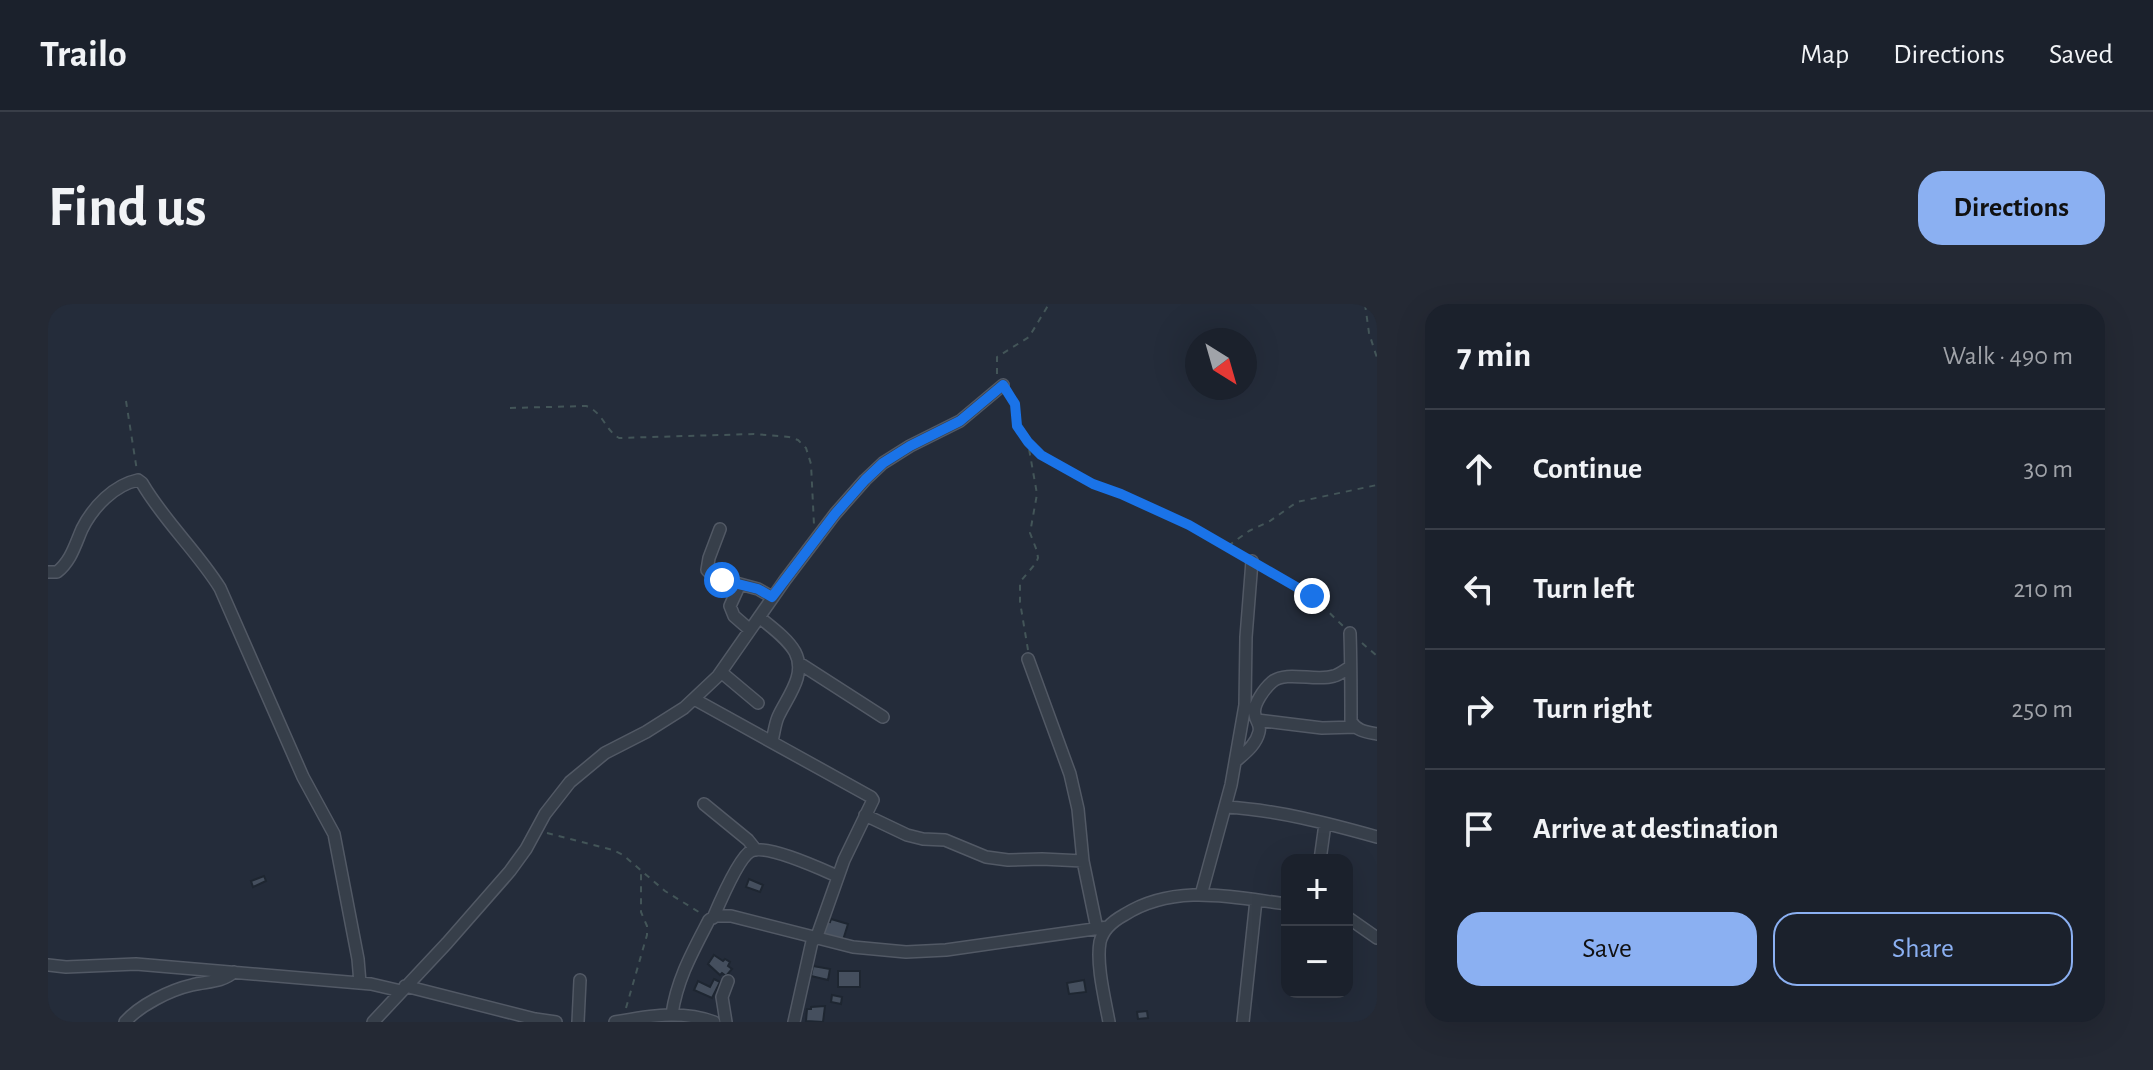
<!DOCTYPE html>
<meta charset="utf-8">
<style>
body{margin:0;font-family:"Alegreya Sans",sans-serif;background:#242934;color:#f1f3f6}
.controls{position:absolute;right:24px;bottom:24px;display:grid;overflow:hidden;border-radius:16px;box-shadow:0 8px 32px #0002}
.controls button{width:72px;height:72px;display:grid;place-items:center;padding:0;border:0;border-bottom:2px solid #393e48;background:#1b212c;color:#f1f3f6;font:40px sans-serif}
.compass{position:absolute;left:1137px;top:24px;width:72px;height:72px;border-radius:50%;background:#1b212c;box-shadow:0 8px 32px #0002;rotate:143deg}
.stop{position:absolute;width:24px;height:24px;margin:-18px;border:6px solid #1a73e8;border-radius:50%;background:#fff}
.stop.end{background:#1a73e8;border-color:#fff;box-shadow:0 2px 8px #0008}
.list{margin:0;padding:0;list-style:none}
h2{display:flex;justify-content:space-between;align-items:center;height:104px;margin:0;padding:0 32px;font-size:34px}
h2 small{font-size:26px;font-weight:400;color:#a0a3a9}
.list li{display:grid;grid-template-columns:52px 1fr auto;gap:24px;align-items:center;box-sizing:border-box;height:120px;padding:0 32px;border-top:2px solid #393e48}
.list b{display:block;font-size:30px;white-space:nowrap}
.list em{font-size:26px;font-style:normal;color:#a0a3a9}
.actions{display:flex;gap:16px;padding:24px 32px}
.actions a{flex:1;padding:18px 0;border:2px solid #8bb0f2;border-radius:24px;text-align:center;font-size:28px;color:#8bb0f2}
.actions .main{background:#8bb0f2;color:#111}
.icon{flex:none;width:44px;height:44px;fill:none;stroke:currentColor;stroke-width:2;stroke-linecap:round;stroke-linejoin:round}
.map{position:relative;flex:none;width:1329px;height:718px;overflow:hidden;border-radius:24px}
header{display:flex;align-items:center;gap:48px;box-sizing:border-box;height:112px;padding:0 40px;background:#1b212c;border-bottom:2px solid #393e48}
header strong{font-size:38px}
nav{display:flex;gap:44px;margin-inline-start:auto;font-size:28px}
.intro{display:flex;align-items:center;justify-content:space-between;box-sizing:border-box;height:192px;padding:0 48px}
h1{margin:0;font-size:56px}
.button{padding:20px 36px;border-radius:24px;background:#8bb0f2;color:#111;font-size:28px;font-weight:700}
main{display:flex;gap:48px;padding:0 48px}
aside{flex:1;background:#1b212c;border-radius:24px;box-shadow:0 8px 32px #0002}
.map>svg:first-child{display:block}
</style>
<header>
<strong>Trailo</strong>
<nav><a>Map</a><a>Directions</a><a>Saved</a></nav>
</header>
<div class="intro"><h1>Find us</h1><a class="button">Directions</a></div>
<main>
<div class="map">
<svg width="1329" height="718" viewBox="0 0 1329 718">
<rect width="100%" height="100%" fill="#242c3a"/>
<path fill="#454f5e" stroke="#1e2631" stroke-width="2" d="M 216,572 L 218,577 L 205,583 L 203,577 Z
M 701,575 L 715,581 L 712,588 L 698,583 Z
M 783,615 L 800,620 L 795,636 L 774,630 L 778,617 L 782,618 Z
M 666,651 L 675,657 L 677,655 L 682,658 L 680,662 L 684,665 L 678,672 L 674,669 L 672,671 L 660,660 Z
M 765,662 L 782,665 L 780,676 L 763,672 Z
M 790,667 L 812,667 L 812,683 L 790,683 Z
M 666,675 L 672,678 L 664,694 L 646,686 L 650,677 L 662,683 Z
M 1036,676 L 1038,688 L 1021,690 L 1019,679 Z
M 784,691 L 794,693 L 793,700 L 783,698 Z
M 777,702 L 775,718 L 758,717 L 759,705 L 763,705 L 763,703 Z
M 1099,707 L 1100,714 L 1090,715 L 1089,708 Z"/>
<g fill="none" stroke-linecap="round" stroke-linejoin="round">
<g stroke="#525965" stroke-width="14">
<path id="street" d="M 672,225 L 661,254 L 659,266 L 666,273 L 710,285 L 724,293
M 0,268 L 9,268 C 23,257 27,241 34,225 C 45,203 66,181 90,176 L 94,179 C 116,217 149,247 172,284 L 255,473 L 286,530 L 310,655 L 312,679
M 692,280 L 682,302 L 686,312 L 702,326
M 711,313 C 723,323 739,334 747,348 C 759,371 739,393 730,413 C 727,420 726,429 724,437
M 1302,329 C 1303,358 1303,387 1303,417 C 1308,427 1319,428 1329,430
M 980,355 L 1022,470 L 1030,505 L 1035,557 L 1049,625
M 751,359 L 835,413
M 673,368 L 710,399
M 646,395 L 823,493 L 825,496 L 796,556 L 768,635
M 1209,416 L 1274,424 L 1308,423
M 1188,457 C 1197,449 1208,441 1211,428 C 1213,420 1208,418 1207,411 C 1204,401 1217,384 1224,378 C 1238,366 1268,378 1286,372 C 1291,371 1297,366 1302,363
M 656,500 L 700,536 L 708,546
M 1178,503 C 1229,506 1279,519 1329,533
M 817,511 L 859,531 L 875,535 L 897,536 L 938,553 L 960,556 L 994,555 L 1035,557
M 1272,556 L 1277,520
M 1153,591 L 1183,481 L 1197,401 L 1198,333 L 1204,257
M 1299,613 L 1329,634
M 665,614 C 671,600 691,553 703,547 C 719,540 773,565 789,572
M 0,661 L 18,663 L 88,660 L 323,680 L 353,687
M 357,682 L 487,715 L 508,718
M 624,710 C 629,675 645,647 661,616 L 667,612 L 683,612 L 805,643 L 858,648 L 898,646 L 1060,623
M 77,718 C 92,701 122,686 144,681 C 159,677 173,679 186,668
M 325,718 L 399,639 L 462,567 L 478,545 L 497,510 L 522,478 L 557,449 L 598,428 L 636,404 L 670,372 L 737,276 L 787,210 L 817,176 L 835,159 L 862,142 L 912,117 L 955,81
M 530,718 L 532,676
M 567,718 C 600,712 633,706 666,718
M 678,718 L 674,693 L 680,677
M 746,718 L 765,633
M 1061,718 C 1057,696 1048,660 1052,638 C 1055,625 1065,617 1076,611 C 1126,579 1184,593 1239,600
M 1195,718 L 1208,596"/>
</g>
<path stroke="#435558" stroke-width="2" stroke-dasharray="6 6" stroke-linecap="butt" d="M 1317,0 L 1321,29 L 1329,54
M 949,70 L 949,53 L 981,33 L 1001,0
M 961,89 L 967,100 L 967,112 L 969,122 L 980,138 L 993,151 L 1045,180 L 1073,190 L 1141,221 L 1194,251
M 78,97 L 89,167
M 462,104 L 538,102 C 555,108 557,126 571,134 L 706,130 L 741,133 L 750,136 L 758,144 L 763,160 L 766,221
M 1180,242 L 1201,227 L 1222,217 L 1249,198 L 1329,181
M 1213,262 L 1264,292 L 1295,322
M 1314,339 L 1329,352
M 980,346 L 972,298 L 972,278 L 988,259 L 990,254 L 989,247 L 982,229 L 989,190 L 980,139
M 499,529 L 565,546 L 575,551 L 617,587 L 654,610
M 578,704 L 599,631 L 599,622 L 593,608 L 593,567"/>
<use href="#street" stroke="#373f4a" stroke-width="11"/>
</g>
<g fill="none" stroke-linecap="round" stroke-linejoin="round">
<path stroke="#1a73e8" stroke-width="10" d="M 674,276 L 710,285 L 724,293 L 787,210 L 817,176 L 835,159 L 862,142 L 912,117 L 955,81 L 967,100 L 969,122 L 980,138 L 993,151 L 1045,180 L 1073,190 L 1141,221 L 1264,292"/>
</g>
</svg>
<div class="controls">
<button>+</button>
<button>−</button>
</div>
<svg class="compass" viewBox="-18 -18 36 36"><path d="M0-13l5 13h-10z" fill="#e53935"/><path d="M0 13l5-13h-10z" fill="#a0a3a9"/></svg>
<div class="stop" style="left:674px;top:276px"></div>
<div class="stop end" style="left:1264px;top:292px"></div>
</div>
<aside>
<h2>7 min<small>Walk · 490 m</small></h2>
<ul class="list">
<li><svg class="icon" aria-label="ahead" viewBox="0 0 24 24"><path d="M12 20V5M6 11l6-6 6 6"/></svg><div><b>Continue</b></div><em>30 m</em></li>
<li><svg class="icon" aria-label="left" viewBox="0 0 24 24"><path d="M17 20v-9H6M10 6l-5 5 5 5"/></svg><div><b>Turn left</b></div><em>210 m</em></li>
<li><svg class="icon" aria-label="right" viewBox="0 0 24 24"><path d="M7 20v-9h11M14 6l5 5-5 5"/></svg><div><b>Turn right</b></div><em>250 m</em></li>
<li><svg class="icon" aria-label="arrive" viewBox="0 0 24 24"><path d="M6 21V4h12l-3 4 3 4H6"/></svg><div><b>Arrive at destination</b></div></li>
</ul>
<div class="actions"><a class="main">Save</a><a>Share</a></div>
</aside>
</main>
